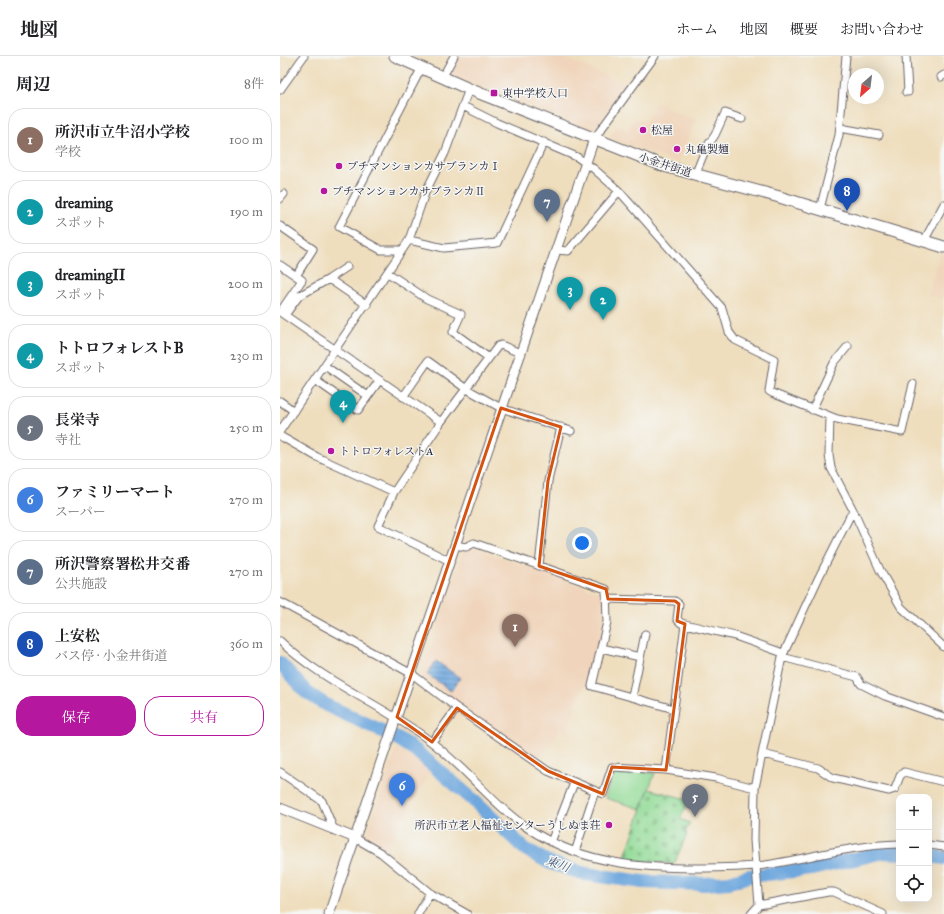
<!DOCTYPE html>
<html lang="ja">
<meta charset="utf-8">
<style>
body{margin:0;font-family:"IM FELL Great Primer","Noto Serif JP",serif;background:#f2f2f2;color:#202124}
.controls{position:absolute;right:12px;bottom:12px;display:grid;overflow:hidden;border-radius:8px;box-shadow:0 4px 16px #0002}
.controls button{width:36px;height:36px;display:grid;place-items:center;padding:0;border:0;border-bottom:1px solid #e0e0e0;background:#fff;color:#202124;font:20px sans-serif}
.compass{position:absolute;left:568px;top:12px;width:36px;height:36px;border-radius:50%;background:#fff;box-shadow:0 4px 16px #0002;rotate:208deg}
.you{position:absolute;left:302px;top:487px;width:14px;height:14px;margin:-10px;border:3px solid #fff;border-radius:50%;background:#1a73e8;box-shadow:0 0 0 6px #1a73e833}
.badge{display:grid;place-items:center;width:26px;height:26px;border-radius:50%;background:#b5179e;color:#fff;font-size:13px;font-weight:700}
.pin{position:absolute;translate:-50% -33px;filter:drop-shadow(0 1px 2px #0008)}
.pin::after{content:'';position:absolute;top:21px;width:14px;height:12px;background:inherit;clip-path:polygon(0 0,100% 0,50% 100%)}
.list{margin:0;padding:0;list-style:none}
h2{display:flex;justify-content:space-between;align-items:center;height:52px;margin:0;padding:0 16px;font-size:17px}
h2 small{font-size:13px;font-weight:400;color:#757577}
.list li{display:grid;grid-template-columns:26px 1fr auto;gap:12px;align-items:center;box-sizing:border-box;height:64px;margin:0 8px 8px;padding:0 8px;border:1px solid #e0e0e0;border-radius:16px}
.list b{display:block;font-size:15px;white-space:nowrap}
.list p{margin:0;font-size:13px;white-space:nowrap;color:#757577}
.list em{font-size:13px;font-style:normal;color:#757577}
.actions{display:flex;gap:8px;padding:12px 16px}
.actions a{flex:1;padding:9px 0;border:1px solid #b5179e;border-radius:16px;text-align:center;font-size:14px;color:#b5179e}
.actions .main{background:#b5179e;color:#fff}
.icon{flex:none;width:22px;height:22px;fill:none;stroke:currentColor;stroke-width:2;stroke-linecap:round;stroke-linejoin:round}
.map{position:relative;flex:none;width:664px;height:858px;overflow:hidden}
header{display:flex;align-items:center;gap:24px;box-sizing:border-box;height:56px;padding:0 20px;background:#fff;border-bottom:1px solid #e0e0e0}
header strong{font-size:19px}
nav{display:flex;gap:22px;margin-inline-start:auto;font-size:14px}
main{display:flex}
aside{flex:1;background:#fff}
.map>svg:first-child{display:block}
</style>
<header>
<strong>地図</strong>
<nav><a>ホーム</a><a>地図</a><a>概要</a><a>お問い合わせ</a></nav>
</header>
<main>
<aside>
<h2>周辺<small>8件</small></h2>
<ul class="list">
<li><span class="badge" style="background:#8d6e63">1</span><div><b>所沢市立牛沼小学校</b><p>学校</p></div><em>100 m</em></li>
<li><span class="badge" style="background:#0f9aa8">2</span><div><b>dreaming</b><p>スポット</p></div><em>190 m</em></li>
<li><span class="badge" style="background:#0f9aa8">3</span><div><b>dreamingII</b><p>スポット</p></div><em>200 m</em></li>
<li><span class="badge" style="background:#0f9aa8">4</span><div><b>トトロフォレストB</b><p>スポット</p></div><em>230 m</em></li>
<li><span class="badge" style="background:#6b7280">5</span><div><b>長栄寺</b><p>寺社</p></div><em>250 m</em></li>
<li><span class="badge" style="background:#3f7fe0">6</span><div><b>ファミリーマート</b><p>スーパー</p></div><em>270 m</em></li>
<li><span class="badge" style="background:#5c6f8a">7</span><div><b>所沢警察署松井交番</b><p>公共施設</p></div><em>270 m</em></li>
<li><span class="badge" style="background:#1a4fb4">8</span><div><b>上安松</b><p>バス停 · 小金井街道</p></div><em>360 m</em></li>
</ul>
<div class="actions"><a class="main">保存</a><a>共有</a></div>
</aside>
<div class="map">
<svg width="664" height="858" viewBox="0 0 664 858">
<defs>
<pattern id="cemetery-stones" width="16" height="16" patternUnits="userSpaceOnUse"><rect width="16" height="16" fill="#92db97"/><path d="M2 7V4a2 2 0 0 1 4 0v3zM10 15v-3a2 2 0 0 1 4 0v3z" fill="#7ebc83"/></pattern>
<pattern id="water-rules" width="6" height="5" patternUnits="userSpaceOnUse"><rect width="6" height="5" fill="#6fa8de"/><path d="M0 2.5h6" fill="none" stroke="#5b88b5"/></pattern>
</defs>
<rect width="100%" height="100%" fill="#f6f6f2"/>
<filter id="ink" filterUnits="userSpaceOnUse"><feTurbulence type="fractalNoise" baseFrequency=".025" numOctaves="2"/><feDisplacementMap in="SourceGraphic" scale="8" xChannelSelector="R" yChannelSelector="G"/><feConvolveMatrix kernelMatrix="1 2 1 2 8 2 1 2 1" color-interpolation-filters="sRGB"/></filter>
<filter id="wash" filterUnits="userSpaceOnUse"><feTurbulence type="fractalNoise" baseFrequency=".012" numOctaves="4" result="noise"/><feDisplacementMap in="SourceGraphic" scale="16" xChannelSelector="R" yChannelSelector="G"/><feGaussianBlur stdDeviation="0.9" result="paint"/><feColorMatrix in="noise" values="0 0 0 0 0 0 0 0 0 0 0 0 0 0 0 0 0 1.4 0 .05"/><feComposite in="paint" operator="in"/></filter>
<g filter="url(#wash)">
<rect width="100%" height="100%" fill="#efdebd"/>
<path fill="#f0d5bc" d="M 179,0 L 281,0 L 349,30 L 313,75 L 169,19 Z
M 375,46 L 416,64 L 398,107 L 330,82 L 336,70 L 347,75 L 354,62 L 365,67 Z
M 661,197 L 664,197 L 664,244 L 647,238 Z
M 191,491 L 324,538 L 325,565 L 308,631 L 303,630 L 286,678 L 280,675 L 258,704 L 143,622 L 142,617 L 183,495 Z
M 116,693 L 151,714 L 106,795 L 86,782 Z"/>
<path fill="url(#cemetery-stones)" stroke="#5a7e69" d="M 369,733 L 410,744 L 400,763 L 410,767 L 405,777 L 407,778 L 394,808 L 344,803 Z"/>
<path fill="#92db97" stroke="#5a7e69" d="M 336,715 L 375,717 L 361,753 L 325,742 L 332,718 Z"/>
<path fill="url(#water-rules)" stroke="#48658c" d="M 156,605 L 180,622 L 171,635 L 147,618 Z"/>
<g fill="none" stroke-linecap="round" stroke-linejoin="round">
<path stroke="#6fa8de" stroke-width="14" d="M 0,607 L 26,636 L 46,649 L 117,682 L 135,694 L 191,742 L 245,793 L 270,807 L 306,818 L 363,826 L 425,828 L 449,826 L 469,820 L 532,813 L 604,796 L 619,797
M 649,800 L 664,802"/>
</g>
</g>
<g filter="url(#ink)">
<g fill="none" stroke-linecap="round" stroke-linejoin="round">
<g stroke="#6a6468" stroke-width="9">
<path id="street" d="M 661,21 L 664,19
M 162,22 L 174,0
M 0,34 L 24,0
M 626,36 L 628,36 L 626,0
M 183,50 L 217,67 L 297,101 L 314,113 L 339,135 L 442,252 L 449,276 L 455,284 L 494,303 L 489,335 L 492,337 L 557,363 L 622,376 L 633,328
M 560,72 L 599,79
M 314,83 L 375,0
M 415,119 L 426,92 L 435,79 L 445,57 L 462,63
M 0,143 L 4,138
M 540,153 L 559,79 L 566,0
M 0,170 L 33,193 L 16,220
M 129,184 L 164,192 L 217,187 L 264,86
M 644,185 L 664,148
M 122,194 L 101,194 L 59,171 L 141,13
M 276,194 L 288,195 L 339,135
M 0,209 L 22,224 L 0,256
M 108,217 L 147,243 L 181,258 L 173,276 L 209,302
M 49,223 L 87,249
M 0,256 L 161,366
M 5,259 L 19,240 L 49,223 L 67,211
M 45,310 L 88,340
M 35,324 L 78,354 L 99,325
M 123,341 L 148,305 L 185,332 L 221,352 L 291,375
M 0,345 L 14,355
M 532,354 L 554,307 L 568,290
M 550,361 L 549,399 L 551,412 L 573,454 L 600,514 L 621,551 L 664,591
M 0,375 L 129,184 L 145,137 L 165,97 L 189,33
M 0,380 L 37,401 L 114,436
M 175,489 L 186,491 L 194,487 L 326,533 L 327,566 L 312,630 L 394,653
M 170,505 L 98,470 L 114,436 L 161,366 L 218,290 L 221,289 L 240,297
M 259,510 L 268,425 L 281,371
M 328,543 L 395,545 L 399,548 L 397,563 L 401,567 L 455,580 L 503,597
M 0,546 L 132,618 L 177,652 L 268,715 L 323,738 L 332,711 L 386,714 L 436,722 L 475,732
M 0,585 C 44,627 102,648 150,685 C 188,713 216,754 257,778 C 306,807 360,812 415,812 C 439,812 462,812 485,809 C 530,802 573,789 619,788
M 321,592 L 360,601
M 502,601 L 577,621 L 581,628 L 605,640 L 664,661
M 352,641 L 365,578
M 152,686 L 177,652
M 483,698 L 538,712 L 553,722 L 609,735 L 615,733 L 620,720 L 624,716 L 664,726
M 386,714 L 405,568
M 0,716 L 42,745 L 54,774
M 75,782 L 101,797 L 150,837 L 187,858
M 271,786 L 294,727
M 649,789 L 664,791
M 295,796 L 315,735
M 479,849 L 474,784 L 475,732 L 502,601 L 539,521 L 573,454
M 138,858 L 150,837
M 471,858 L 479,849 L 548,836 L 554,836 L 603,858"/>
</g>
<g stroke="#6a6468" stroke-width="11">
<path id="secondary" d="M 0,752 L 75,782
M 49,858 L 314,83"/>
</g>
<g stroke="#6a6468" stroke-width="13">
<path id="primary" d="M 115,0 L 189,33 L 384,110 L 496,140 L 664,191"/>
</g>
<use href="#street" stroke="#fff" stroke-width="7"/>
<use href="#secondary" stroke="#fff" stroke-width="9"/>
<use href="#primary" stroke="#fff" stroke-width="11"/>
</g>
</g>
<path fill="none" stroke="#d45411" stroke-width="3" stroke-linejoin="round" d="M 221,352 L 281,371 L 268,425 L 259,510 L 326,533 L 328,543 L 395,545 L 399,548 L 397,565 L 405,568 L 386,714 L 332,711 L 323,738 L 268,715 L 177,652 L 152,686 L 117,661 Z"/>
<g fill="#b5179e" stroke="#f6f6f2" stroke-width="1.5">
<rect x="210" y="33" width="8" height="8" rx="2"/>
<circle cx="363" cy="74" r="4"/>
<circle cx="397" cy="93" r="4"/>
<circle cx="59" cy="110" r="4"/>
<circle cx="44" cy="135" r="4"/>
<circle cx="51" cy="395" r="4"/>
<circle cx="329" cy="769" r="4"/>
</g>
<g text-anchor="middle" dominant-baseline="central" stroke-width="3" stroke-linejoin="round" paint-order="stroke">
<g font-size="11" fill="#22223b" stroke="#f6f6f2" text-anchor="start">
<text x="222" y="37">東中学校入口</text>
<text x="371" y="74">松屋</text>
<text x="405" y="93">丸亀製麺</text>
<text x="67" y="110">プチマンションカサブランカⅠ</text>
<text x="52" y="135">プチマンションカサブランカⅡ</text>
<text x="59" y="395">トトロフォレストA</text>
<text x="321" y="769" text-anchor="end">所沢市立老人福祉センターうしぬま荘</text>
</g>
<g font-size="11" fill="#22223b" stroke="#f6f6f2">
<text transform="translate(385 109) rotate(18)">小金井街道</text>
</g>
<g font-size="12" font-style="italic" fill="#41587c" stroke="#f6f6f2">
<text transform="translate(278 808) rotate(21)">東川</text>
</g>
</g>
</svg>
<div class="controls">
<button>+</button>
<button>−</button>
<button><svg class="icon" aria-label="locate" viewBox="0 0 24 24"><circle cx="12" cy="12" r="6"/><path d="M12 2v4M12 18v4M2 12h4M18 12h4"/></svg></button>
</div>
<svg class="compass" viewBox="-18 -18 36 36"><path d="M0-13l5 13h-10z" fill="#e53935"/><path d="M0 13l5-13h-10z" fill="#757577"/></svg>
<div class="you"></div>
<div class="pin badge" style="left:235px;top:591px;background:#8d6e63">1</div>
<div class="pin badge" style="left:323px;top:264px;background:#0f9aa8">2</div>
<div class="pin badge" style="left:290px;top:254px;background:#0f9aa8">3</div>
<div class="pin badge" style="left:63px;top:367px;background:#0f9aa8">4</div>
<div class="pin badge" style="left:415px;top:761px;background:#6b7280">5</div>
<div class="pin badge" style="left:122px;top:750px;background:#3f7fe0">6</div>
<div class="pin badge" style="left:267px;top:166px;background:#5c6f8a">7</div>
<div class="pin badge" style="left:567px;top:155px;background:#1a4fb4">8</div>
</div>
</main>
